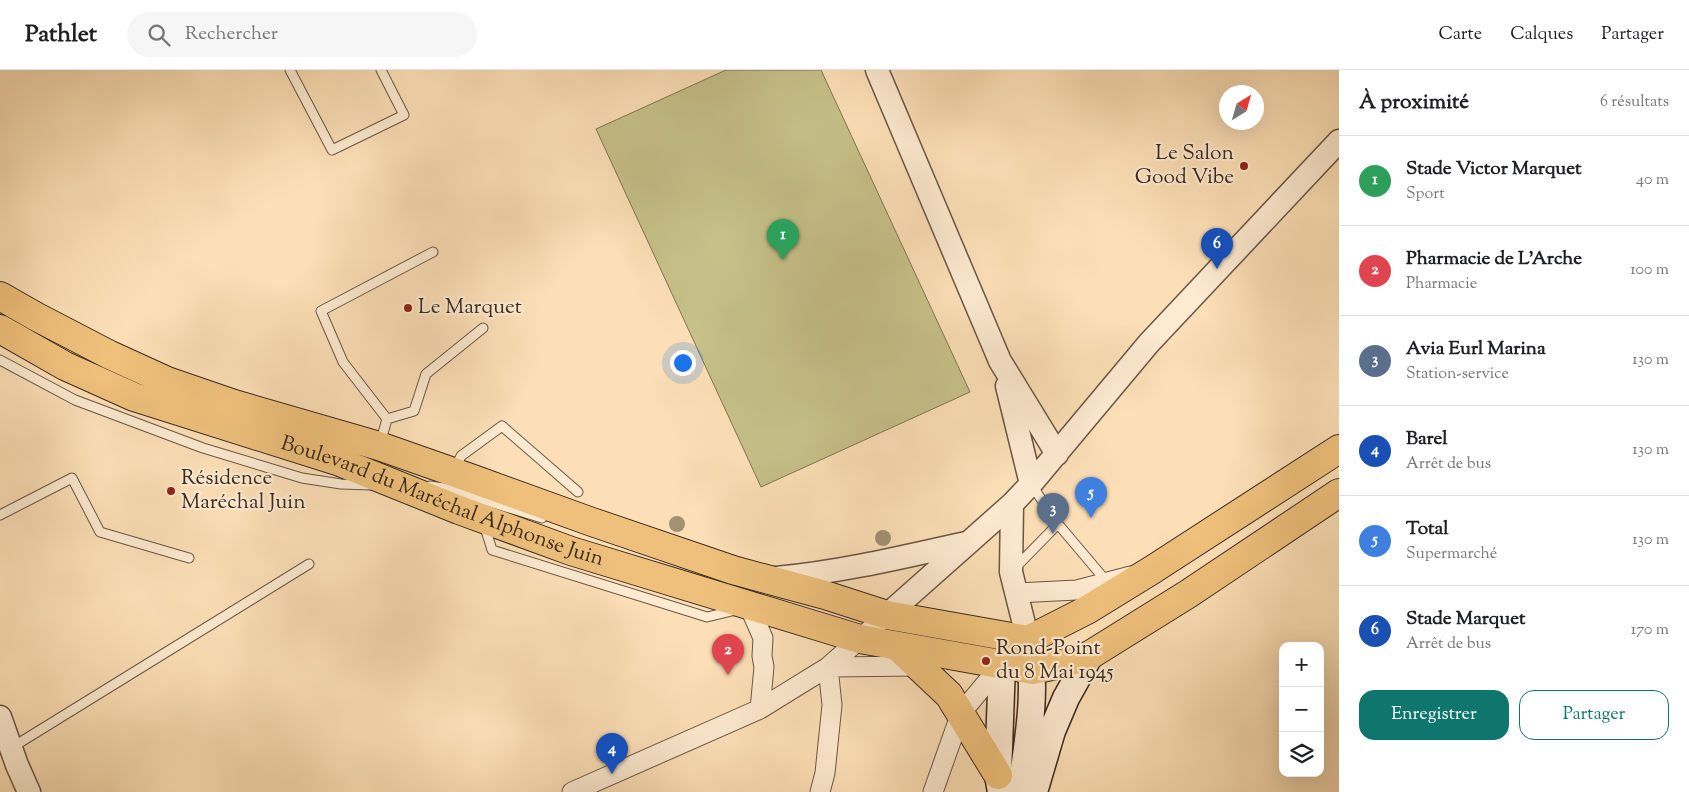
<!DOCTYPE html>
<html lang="fr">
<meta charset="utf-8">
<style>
body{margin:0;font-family:"Sorts Mill Goudy",serif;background:#f6f6f6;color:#202124}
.controls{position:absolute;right:15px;bottom:15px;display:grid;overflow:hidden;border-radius:10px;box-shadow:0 5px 20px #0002}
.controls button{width:45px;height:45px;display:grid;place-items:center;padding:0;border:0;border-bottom:1px solid #e0e0e0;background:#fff;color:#202124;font:25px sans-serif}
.compass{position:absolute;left:1219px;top:15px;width:45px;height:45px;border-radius:50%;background:#fff;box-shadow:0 5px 20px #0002;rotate:37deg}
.you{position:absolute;left:682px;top:292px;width:18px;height:18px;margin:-12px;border:4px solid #fff;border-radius:50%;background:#1a73e8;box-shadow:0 0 0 8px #1a73e833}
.badge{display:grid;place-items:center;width:32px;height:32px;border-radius:50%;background:#0f766e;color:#fff;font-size:16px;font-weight:700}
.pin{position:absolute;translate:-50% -41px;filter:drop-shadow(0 1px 2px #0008)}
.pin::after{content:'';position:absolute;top:26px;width:18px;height:15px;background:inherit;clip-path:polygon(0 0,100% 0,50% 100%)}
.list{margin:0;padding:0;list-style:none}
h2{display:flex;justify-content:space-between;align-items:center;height:65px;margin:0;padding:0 20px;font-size:21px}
h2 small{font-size:16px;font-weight:400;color:#757577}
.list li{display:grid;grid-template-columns:32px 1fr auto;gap:15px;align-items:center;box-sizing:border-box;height:90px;padding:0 20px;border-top:1px solid #e0e0e0}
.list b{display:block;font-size:19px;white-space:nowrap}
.list p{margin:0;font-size:16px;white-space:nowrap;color:#757577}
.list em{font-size:16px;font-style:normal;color:#757577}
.actions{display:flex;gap:10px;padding:15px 20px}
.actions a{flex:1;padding:11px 0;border:1px solid #0f766e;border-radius:15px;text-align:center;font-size:18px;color:#0f766e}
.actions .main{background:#0f766e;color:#fff}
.icon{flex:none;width:28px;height:28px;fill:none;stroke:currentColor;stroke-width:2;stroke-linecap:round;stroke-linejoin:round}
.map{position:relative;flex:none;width:1339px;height:722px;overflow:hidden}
header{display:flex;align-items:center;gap:30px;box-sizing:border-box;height:70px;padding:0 25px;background:#fff;border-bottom:1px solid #e0e0e0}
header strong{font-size:24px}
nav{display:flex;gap:28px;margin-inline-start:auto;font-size:18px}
.search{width:350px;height:45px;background:#f6f6f6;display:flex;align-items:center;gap:12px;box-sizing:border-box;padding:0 18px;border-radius:28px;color:#757577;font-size:19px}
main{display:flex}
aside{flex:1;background:#fff}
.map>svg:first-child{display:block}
</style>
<header>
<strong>Pathlet</strong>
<div class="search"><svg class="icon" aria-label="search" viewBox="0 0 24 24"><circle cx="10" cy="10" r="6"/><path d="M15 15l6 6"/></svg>Rechercher</div>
<nav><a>Carte</a><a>Calques</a><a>Partager</a></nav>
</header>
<main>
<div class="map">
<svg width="1339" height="722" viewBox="0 0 1339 722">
<rect width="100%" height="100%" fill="#fcdfb6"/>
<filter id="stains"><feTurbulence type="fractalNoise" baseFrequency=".004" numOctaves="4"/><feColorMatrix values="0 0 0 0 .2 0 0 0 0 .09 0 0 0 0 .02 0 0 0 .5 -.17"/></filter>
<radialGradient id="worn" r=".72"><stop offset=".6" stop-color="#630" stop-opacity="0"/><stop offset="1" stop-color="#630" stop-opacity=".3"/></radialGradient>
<path fill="#c6c089" stroke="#807455" d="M 726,0 L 821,0 L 970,322 L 761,417 L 596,59 Z"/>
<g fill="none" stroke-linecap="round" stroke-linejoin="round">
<g stroke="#6a5646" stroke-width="11">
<path id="service" d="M 290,0 L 332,80 L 404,45 L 381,0
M 0,290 L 75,330 L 203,378 L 302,408 L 341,414 L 372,415
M 387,349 L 414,341 L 426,304 L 483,258
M 380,374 L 387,349 L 343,292 L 321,241 L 433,182
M 455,399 L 461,386 L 502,356 L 578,422
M 430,416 L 444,418 L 542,448
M 0,445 L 72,408 L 100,462 L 189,488
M 484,454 L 492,480 L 707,547 L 736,540
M 1058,454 L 1107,512
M 1015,498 L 1058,454 L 1031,414
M 11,678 L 309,494"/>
</g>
<g stroke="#6a5646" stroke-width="21">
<path id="minor" d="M 1015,523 L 1077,520 L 1131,506
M 749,536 L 763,568 L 762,586 L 764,597 L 760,639
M 828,597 L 920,596
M 572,722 L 760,639 L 828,597 L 887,545
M 820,722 L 825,703 L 832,635 L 828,597
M 933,722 L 961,643 L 1002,594"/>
</g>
<g stroke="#6a5646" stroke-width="25">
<path id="tertiary" d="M 877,0 L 1000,291 L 1057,384
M 1007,316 L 1031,414
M 1012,434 L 1011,502 L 1028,570
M 776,508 C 841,502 903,487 966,473
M 887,545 L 1012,434 L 1031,414 L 1149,273 L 1339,71
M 0,647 L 17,695 L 29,722"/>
</g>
<g stroke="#392921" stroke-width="29">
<path id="secondary" d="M 1001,722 L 998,705 L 1002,594 L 1028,570
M 1021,722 C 1027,675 1037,626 1029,579
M 1034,722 L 1052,661 L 1066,628 L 1090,585"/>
</g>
<g stroke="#392921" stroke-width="30">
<g id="primary">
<path d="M 0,226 L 35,246 L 110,285 L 167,311 L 234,334 L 379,376 L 473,409 L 592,452 L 733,500 L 825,525 L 887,545 L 1028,570 L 1087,540 L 1152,500 L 1339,379"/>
<path id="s1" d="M 0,259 L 65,296 L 134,327 L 340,392 L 459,440 L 571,481 L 860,569 L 1033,600 L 1065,593 L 1090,585 L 1188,524 L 1339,423"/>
<path d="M 897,576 L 949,625 L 998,705"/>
</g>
</g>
<use href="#service" stroke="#fdead0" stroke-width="9"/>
<use href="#minor" stroke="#fdead0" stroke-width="19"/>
<use href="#tertiary" stroke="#fdead0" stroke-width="22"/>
<use href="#secondary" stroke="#fdead0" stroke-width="26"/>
<use href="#primary" stroke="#eec07b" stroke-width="28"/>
</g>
<g fill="#a49072">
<circle cx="677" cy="454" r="8"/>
<circle cx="883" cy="468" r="8"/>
</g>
<g fill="#8f2418" stroke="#fdead0" stroke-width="2">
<circle cx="1244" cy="96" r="5"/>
<circle cx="408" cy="238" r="5"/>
<circle cx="171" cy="421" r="5"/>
<circle cx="986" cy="591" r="5"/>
</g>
<g text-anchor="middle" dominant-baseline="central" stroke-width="4.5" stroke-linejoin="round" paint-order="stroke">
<g font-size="21" fill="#392921" stroke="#fdead0" text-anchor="start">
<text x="1234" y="84" text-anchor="end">Le Salon<tspan x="1234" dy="24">Good Vibe</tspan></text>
<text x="418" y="238">Le Marquet</text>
<text x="181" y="409">Résidence<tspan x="181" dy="24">Maréchal Juin</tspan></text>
<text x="996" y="579">Rond-Point<tspan x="996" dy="24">du 8 Mai 1945</tspan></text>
</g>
<g font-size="21" fill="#392921" stroke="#fdead0">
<text stroke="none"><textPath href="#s1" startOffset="476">Boulevard du Maréchal Alphonse Juin</textPath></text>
</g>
</g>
<rect width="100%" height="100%" filter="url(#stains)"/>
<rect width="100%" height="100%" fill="url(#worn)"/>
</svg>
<div class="controls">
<button>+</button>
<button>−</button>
<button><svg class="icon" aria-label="layers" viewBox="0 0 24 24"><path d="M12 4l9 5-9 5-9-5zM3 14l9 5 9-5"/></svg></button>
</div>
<svg class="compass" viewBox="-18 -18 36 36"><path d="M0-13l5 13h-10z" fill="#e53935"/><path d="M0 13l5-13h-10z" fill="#757577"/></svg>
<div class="you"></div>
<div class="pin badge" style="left:783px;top:190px;background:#2e9e5b">1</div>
<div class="pin badge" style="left:728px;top:605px;background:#e0444e">2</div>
<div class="pin badge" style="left:1053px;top:464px;background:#5c6f8a">3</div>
<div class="pin badge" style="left:612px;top:704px;background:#1a4fb4">4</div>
<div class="pin badge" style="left:1091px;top:448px;background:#3f7fe0">5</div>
<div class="pin badge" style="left:1217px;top:199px;background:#1a4fb4">6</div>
</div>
<aside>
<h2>À proximité<small>6 résultats</small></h2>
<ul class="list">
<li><span class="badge" style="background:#2e9e5b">1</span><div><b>Stade Victor Marquet</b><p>Sport</p></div><em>40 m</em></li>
<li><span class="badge" style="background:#e0444e">2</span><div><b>Pharmacie de L'Arche</b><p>Pharmacie</p></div><em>100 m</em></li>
<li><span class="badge" style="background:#5c6f8a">3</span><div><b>Avia Eurl Marina</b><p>Station-service</p></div><em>130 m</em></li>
<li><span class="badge" style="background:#1a4fb4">4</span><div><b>Barel</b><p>Arrêt de bus</p></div><em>130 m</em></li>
<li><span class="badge" style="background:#3f7fe0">5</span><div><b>Total</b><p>Supermarché</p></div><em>130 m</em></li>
<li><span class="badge" style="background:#1a4fb4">6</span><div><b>Stade Marquet</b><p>Arrêt de bus</p></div><em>170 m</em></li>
</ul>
<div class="actions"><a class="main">Enregistrer</a><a>Partager</a></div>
</aside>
</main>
